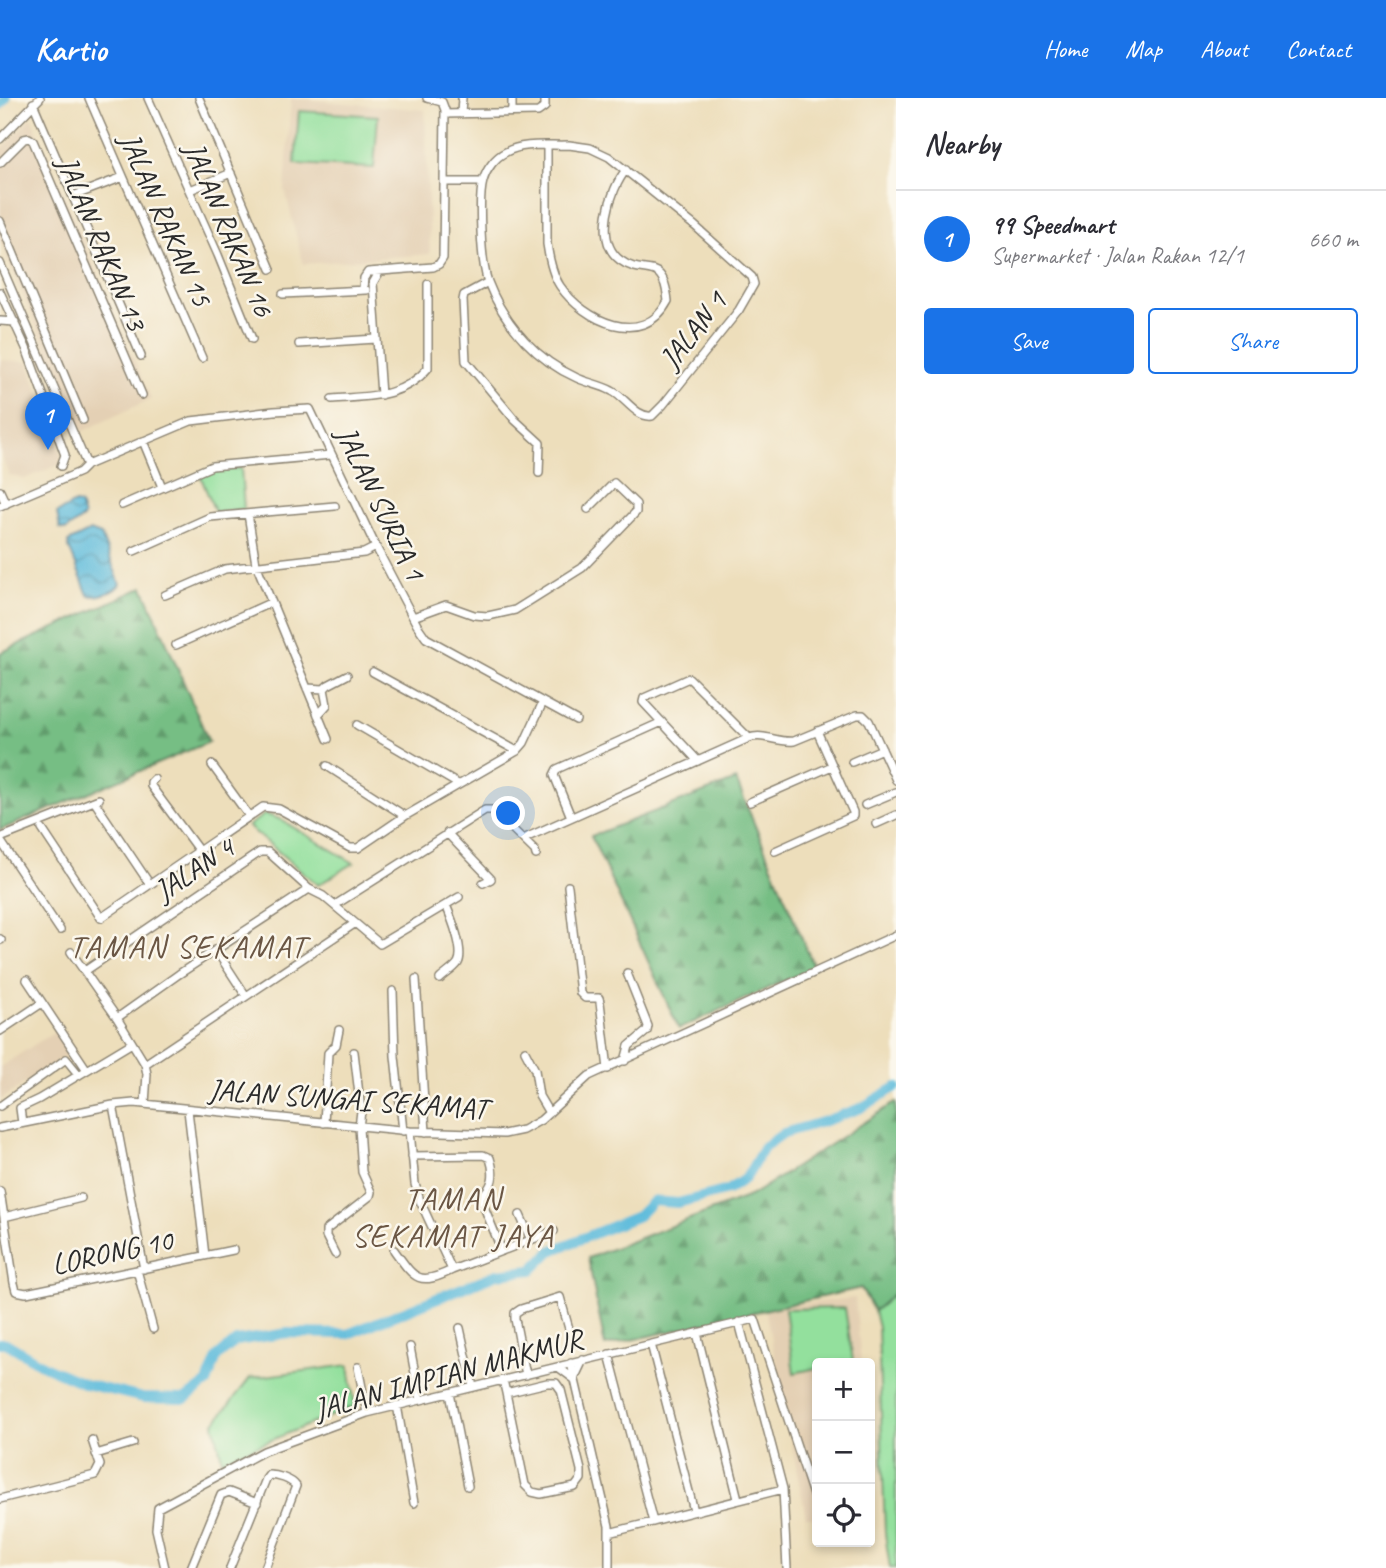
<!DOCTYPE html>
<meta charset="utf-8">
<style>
body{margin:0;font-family:Caveat,sans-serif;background:#f2f2f3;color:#2b2b33}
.controls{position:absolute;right:21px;bottom:21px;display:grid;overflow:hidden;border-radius:7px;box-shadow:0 4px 10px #0003}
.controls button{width:63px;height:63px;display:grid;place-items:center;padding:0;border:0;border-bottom:2px solid #e1e1e2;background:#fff;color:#2b2b33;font:35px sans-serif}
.you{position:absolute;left:509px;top:716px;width:24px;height:24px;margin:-18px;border:5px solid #fff;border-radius:50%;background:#1a73e8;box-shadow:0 0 0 10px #1a73e833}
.badge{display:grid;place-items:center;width:46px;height:46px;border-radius:50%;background:#1a73e8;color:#fff;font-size:23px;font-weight:700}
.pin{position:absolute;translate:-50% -58px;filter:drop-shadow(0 2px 4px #0008)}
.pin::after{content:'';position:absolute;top:37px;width:24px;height:21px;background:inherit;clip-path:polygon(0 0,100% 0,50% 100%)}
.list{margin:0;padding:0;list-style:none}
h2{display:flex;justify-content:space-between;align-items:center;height:91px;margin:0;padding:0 28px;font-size:30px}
h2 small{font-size:23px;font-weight:400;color:#7c7c81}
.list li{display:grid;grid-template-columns:46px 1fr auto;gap:21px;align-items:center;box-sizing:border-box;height:98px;padding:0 28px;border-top:2px solid #e1e1e2}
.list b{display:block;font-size:26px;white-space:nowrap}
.list p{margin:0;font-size:23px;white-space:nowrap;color:#7c7c81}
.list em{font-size:23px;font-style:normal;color:#7c7c81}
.actions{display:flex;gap:14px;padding:21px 28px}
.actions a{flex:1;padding:16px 0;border:2px solid #1a73e8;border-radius:7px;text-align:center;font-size:24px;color:#1a73e8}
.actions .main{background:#1a73e8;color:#fff}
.icon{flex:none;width:38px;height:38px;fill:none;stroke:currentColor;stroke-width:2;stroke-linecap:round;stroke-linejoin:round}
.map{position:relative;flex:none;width:896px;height:1470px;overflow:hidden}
header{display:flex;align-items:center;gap:42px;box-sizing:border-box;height:98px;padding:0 35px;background:#1a73e8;color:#fff}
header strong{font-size:33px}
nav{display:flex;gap:38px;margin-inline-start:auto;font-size:24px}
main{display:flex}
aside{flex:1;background:#fff}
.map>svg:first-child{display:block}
</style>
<header>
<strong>Kartio</strong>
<nav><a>Home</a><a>Map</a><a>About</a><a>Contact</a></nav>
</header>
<main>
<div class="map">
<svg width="896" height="1470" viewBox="0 0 896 1470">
<defs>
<pattern id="forest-firs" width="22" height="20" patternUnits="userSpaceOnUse" patternTransform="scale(1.75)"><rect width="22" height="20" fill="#76be84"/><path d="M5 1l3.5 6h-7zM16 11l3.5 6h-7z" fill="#619b6c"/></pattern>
<pattern id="water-waves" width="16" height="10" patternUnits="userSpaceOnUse" patternTransform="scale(1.75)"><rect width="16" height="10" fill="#5dbbdb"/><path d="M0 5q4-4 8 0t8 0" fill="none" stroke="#4d98b2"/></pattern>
</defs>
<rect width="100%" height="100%" fill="#fbf7ec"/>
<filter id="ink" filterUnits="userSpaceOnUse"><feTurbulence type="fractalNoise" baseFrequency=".0143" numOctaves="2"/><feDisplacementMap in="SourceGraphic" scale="14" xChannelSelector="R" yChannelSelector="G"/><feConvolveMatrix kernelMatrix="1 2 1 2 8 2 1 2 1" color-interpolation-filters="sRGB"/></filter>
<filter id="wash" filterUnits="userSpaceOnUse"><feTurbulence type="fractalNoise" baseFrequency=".00686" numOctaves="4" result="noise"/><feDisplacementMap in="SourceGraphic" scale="28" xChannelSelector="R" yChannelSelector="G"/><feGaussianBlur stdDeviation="1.57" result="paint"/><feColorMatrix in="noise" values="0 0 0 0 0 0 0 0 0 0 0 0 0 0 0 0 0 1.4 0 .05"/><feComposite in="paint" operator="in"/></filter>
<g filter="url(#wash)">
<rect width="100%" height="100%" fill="#eddebb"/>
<path fill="#e4d0b4" d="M 291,0 L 425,12 L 430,156 L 303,166 L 285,92 Z
M 31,19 L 151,301 L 81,334 L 0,143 L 0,53 Z
M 0,262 L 28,264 L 62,357 L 59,367 L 24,381 L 9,377 L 0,355 Z
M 57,932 L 72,954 L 0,1002 L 0,969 Z
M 855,1200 L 861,1265 L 817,1265 L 817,1419 L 806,1419 L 765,1210 Z"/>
<path fill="#93e09d" stroke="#5f8664" stroke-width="2" d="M 299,13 L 378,18 L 374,70 L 295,66 Z
M 241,370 L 244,411 L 215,414 L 200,377 L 212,372 Z
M 265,716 L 279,721 L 354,765 L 318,787 L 248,728 Z
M 896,1194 L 896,1470 L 890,1470 L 885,1436 L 878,1230 L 874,1213 Z
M 845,1210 L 853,1263 L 817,1265 L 817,1270 L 794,1275 L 785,1211 Z
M 349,1267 L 355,1308 L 222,1362 L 214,1326 L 250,1280 Z"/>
<path fill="url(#forest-firs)" stroke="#507458" stroke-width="2" d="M 143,489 L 209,644 L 0,732 L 0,555 Z
M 736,682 L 814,869 L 679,931 L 591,738 Z
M 896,1004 L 896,1194 L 874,1213 L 861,1190 L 605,1248 L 588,1160 L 752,1097 Z"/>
<path fill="url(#water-waves)" stroke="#447383" stroke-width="2" d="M 75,405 L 80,406 L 84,419 L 66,432 L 60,431 L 57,415 Z
M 90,433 L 101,437 L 120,486 C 116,494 97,500 88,497 L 68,447 L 68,444 Z"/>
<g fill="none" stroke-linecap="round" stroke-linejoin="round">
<path stroke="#5dbbdb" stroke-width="10" d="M 0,7 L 6,0
M 0,1245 L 6,1245 L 46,1269 L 85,1286 L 143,1300 L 185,1301 L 207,1285 L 217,1259 L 236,1243 L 288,1235 L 348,1236 L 497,1176 L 532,1172 L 551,1153 L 638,1118 L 653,1103 L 678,1105 L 728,1092 L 746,1080 L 764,1049 L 784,1035 L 825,1023 L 861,1010 L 896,989"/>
</g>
</g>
<g filter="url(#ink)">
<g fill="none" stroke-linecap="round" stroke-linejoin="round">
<g stroke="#8c8473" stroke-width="10">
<path id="street" d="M 89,0 L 202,260
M 148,0 L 218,157 L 252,241
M 199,0 L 271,171
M 33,5 L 141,258
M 512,14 L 512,0
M 445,16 L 538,14 L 545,9 L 545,0
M 461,16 L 462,0
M 0,41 L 40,0
M 569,47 L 590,50 L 609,59 L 695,128 L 752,179 L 754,186 L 739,212 L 663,307 L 652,318 C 636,320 625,299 612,293 C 601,287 588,285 577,280 C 557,271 540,259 525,243 C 509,226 496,205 488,184 C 481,165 478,101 483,83 C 486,72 495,59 506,54 C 523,44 550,48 569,47 Z
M 547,48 L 547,146 C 549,160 552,176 560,188 C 584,223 643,251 668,203 C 663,156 645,181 620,162 C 594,143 610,91 626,72
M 0,65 L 24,41 L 29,40 L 33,43 L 142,297
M 444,84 L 482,84
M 190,92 L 231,75
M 73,98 L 123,79
M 0,123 L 83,322
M 0,165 L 87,367
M 380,173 L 373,185 L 381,297
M 488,184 L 464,197 L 463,202 L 466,263 L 515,322 L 540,345 L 539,375
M 363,190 L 364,180 L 368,174 L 433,169 L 439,166 L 443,160 L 445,12 L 442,4 L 427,0
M 0,194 L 26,250 L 65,357 L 61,368
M 283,196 L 366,192
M 0,223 L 15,224
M 299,246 L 376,241
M 332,301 C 368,298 402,301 428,270 L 428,186
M 143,343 L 162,389
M 0,393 L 6,406
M 122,407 L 212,368 L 331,357
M 0,408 L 80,374 L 87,367 L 191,323 L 274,313 L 310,311 L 376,449 L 417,527 L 426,540 L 576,622
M 248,416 L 256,466 L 328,641
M 134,453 L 210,419 L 335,408
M 165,497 L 225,471 L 364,455 L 376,449
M 413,519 L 446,507 L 474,517 L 488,518 L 515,512 L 582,470 L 636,414 L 636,406 L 614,385 L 588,411
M 176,547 L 270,505
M 373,574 L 517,653
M 307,590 L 324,591 L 327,607 L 318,617
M 324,591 L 328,587 L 347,577
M 357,627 L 458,686
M 698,663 L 643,604 L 644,600 L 689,580 L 749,640
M 852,664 L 882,651
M 212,667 L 249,718
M 327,668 L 405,718
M 154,681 L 151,684 L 151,688 L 199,753
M 94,703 L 149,785
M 750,704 L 832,668
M 865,707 L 896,694
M 571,719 L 554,677 L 557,671 L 662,624
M 876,726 L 896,717
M 42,731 L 101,820 L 263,709 L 279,711 L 350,750 L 358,750 L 405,718 L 517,653 L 524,645 L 543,604
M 447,735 L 491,781 L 483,785
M 0,740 L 99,701
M 523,741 L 749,640 C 765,635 777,645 794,643 L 857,617 L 863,617 L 869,623 L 896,682
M 0,742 L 60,832
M 775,753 L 853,718 L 853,714 L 817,633
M 568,788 L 580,895 L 585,900 L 599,900 L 600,904 L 608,971
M 335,807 L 485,712 L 493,712 L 535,753 L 536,757
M 0,841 L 1,842
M 216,852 L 246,898
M 71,854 L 117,920 L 145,966 L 147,976 L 145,1006
M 85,873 L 260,754 L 268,754 L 309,791 L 323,798 L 380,846 L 459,799
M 416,881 L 426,1034
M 440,881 C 445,876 454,871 458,865 C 465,853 451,819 446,807
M 27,882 L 87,972
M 393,893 L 395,958 L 403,1033
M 117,920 L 179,876 L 309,791
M 0,933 L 42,905
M 525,953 L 535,972 L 539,998 L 549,1015
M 625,963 L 629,948 L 647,933 L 648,928 L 627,875
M 145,966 L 354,826
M 113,1007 L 144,1171
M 0,1008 L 66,961 L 79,977
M 188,1012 L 205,1158
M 22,1025 L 20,1010 L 39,1001 L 132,945
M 324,1025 L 328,955 L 336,947 L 339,932
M 0,1030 L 113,1007 L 134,1005 L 410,1033 L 504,1036 L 523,1032 L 541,1022 L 589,978 L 896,837
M 410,1033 L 415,1086 L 420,1103 L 452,1172 L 554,1133
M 412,1058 L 483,1057 L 490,1060 C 495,1076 494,1089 480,1099 L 502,1153
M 0,1093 L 14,1185 L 16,1193 L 26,1195 L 233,1152
M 520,1117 L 531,1142
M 4,1119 L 81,1100
M 394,1152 C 414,1180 418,1189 452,1172
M 335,1156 L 326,1138 L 326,1132 L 370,1098 L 371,1094 L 362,1074 L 359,1029 L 361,1013 L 354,954
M 137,1172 L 153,1231
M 739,1224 L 783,1391 L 787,1470
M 460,1230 L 473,1289
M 697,1235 L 738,1401
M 651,1246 L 694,1413
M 410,1249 L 420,1302
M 609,1256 L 653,1424
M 571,1265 L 609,1428 L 609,1470
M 358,1269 L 367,1315
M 558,1269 L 574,1281 L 583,1262
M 526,1277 L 515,1221 L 515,1215 L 521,1211 L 560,1199 L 573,1245
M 503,1282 L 506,1295 L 525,1387 L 532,1394 L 541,1396 L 575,1389 L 581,1381 L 581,1372 L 561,1292 L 556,1285 L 547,1285 L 506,1295
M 450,1295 L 468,1388
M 397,1307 L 414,1405
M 96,1356 L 133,1345
M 0,1401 L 95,1377 L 100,1367 L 92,1342
M 609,1435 L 783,1391
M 165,1470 L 156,1431 L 158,1410 L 264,1353 L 367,1315 L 755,1221 L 817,1409
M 191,1470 L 221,1397 L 229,1394 L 257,1405
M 230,1470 L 266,1381 L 269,1377 C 277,1377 291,1381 296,1388 L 265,1470"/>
</g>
<use href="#street" stroke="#fff" stroke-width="7"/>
</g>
</g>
<g text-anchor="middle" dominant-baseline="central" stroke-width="5" stroke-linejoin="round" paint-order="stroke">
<g font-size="30" fill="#2b2b2b" stroke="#fbf7ec">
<text transform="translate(166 121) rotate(66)">JALAN RAKAN 15</text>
<text transform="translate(229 131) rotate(67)">JALAN RAKAN 16</text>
<text transform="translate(102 145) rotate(67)">JALAN RAKAN 13</text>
<text transform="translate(693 232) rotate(-52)">JALAN 1</text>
<text transform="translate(381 405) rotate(64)">JALAN SURIA 1</text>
<text transform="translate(194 771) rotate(-34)">JALAN 4</text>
<text transform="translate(348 1001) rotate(4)">JALAN SUNGAI SEKAMAT</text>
<text transform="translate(112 1154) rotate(-12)">LORONG 10</text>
<text transform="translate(448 1276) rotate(-15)">JALAN IMPIAN MAKMUR</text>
</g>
<g font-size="32" letter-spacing="2" fill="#6a5644" stroke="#fbf7ec">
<text x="188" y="848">TAMAN SEKAMAT</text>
<text x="453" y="1100">TAMAN<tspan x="453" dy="37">SEKAMAT JAYA</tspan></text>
</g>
</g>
</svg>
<div class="controls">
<button>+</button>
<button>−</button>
<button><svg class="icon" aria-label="locate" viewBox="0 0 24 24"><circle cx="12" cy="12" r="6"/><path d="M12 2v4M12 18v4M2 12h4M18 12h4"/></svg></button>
</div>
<div class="you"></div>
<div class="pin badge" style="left:48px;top:352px">1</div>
</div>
<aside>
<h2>Nearby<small></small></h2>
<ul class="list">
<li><span class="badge">1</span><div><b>99 Speedmart</b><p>Supermarket · Jalan Rakan 12/1</p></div><em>660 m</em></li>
</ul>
<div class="actions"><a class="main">Save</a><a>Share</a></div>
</aside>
</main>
